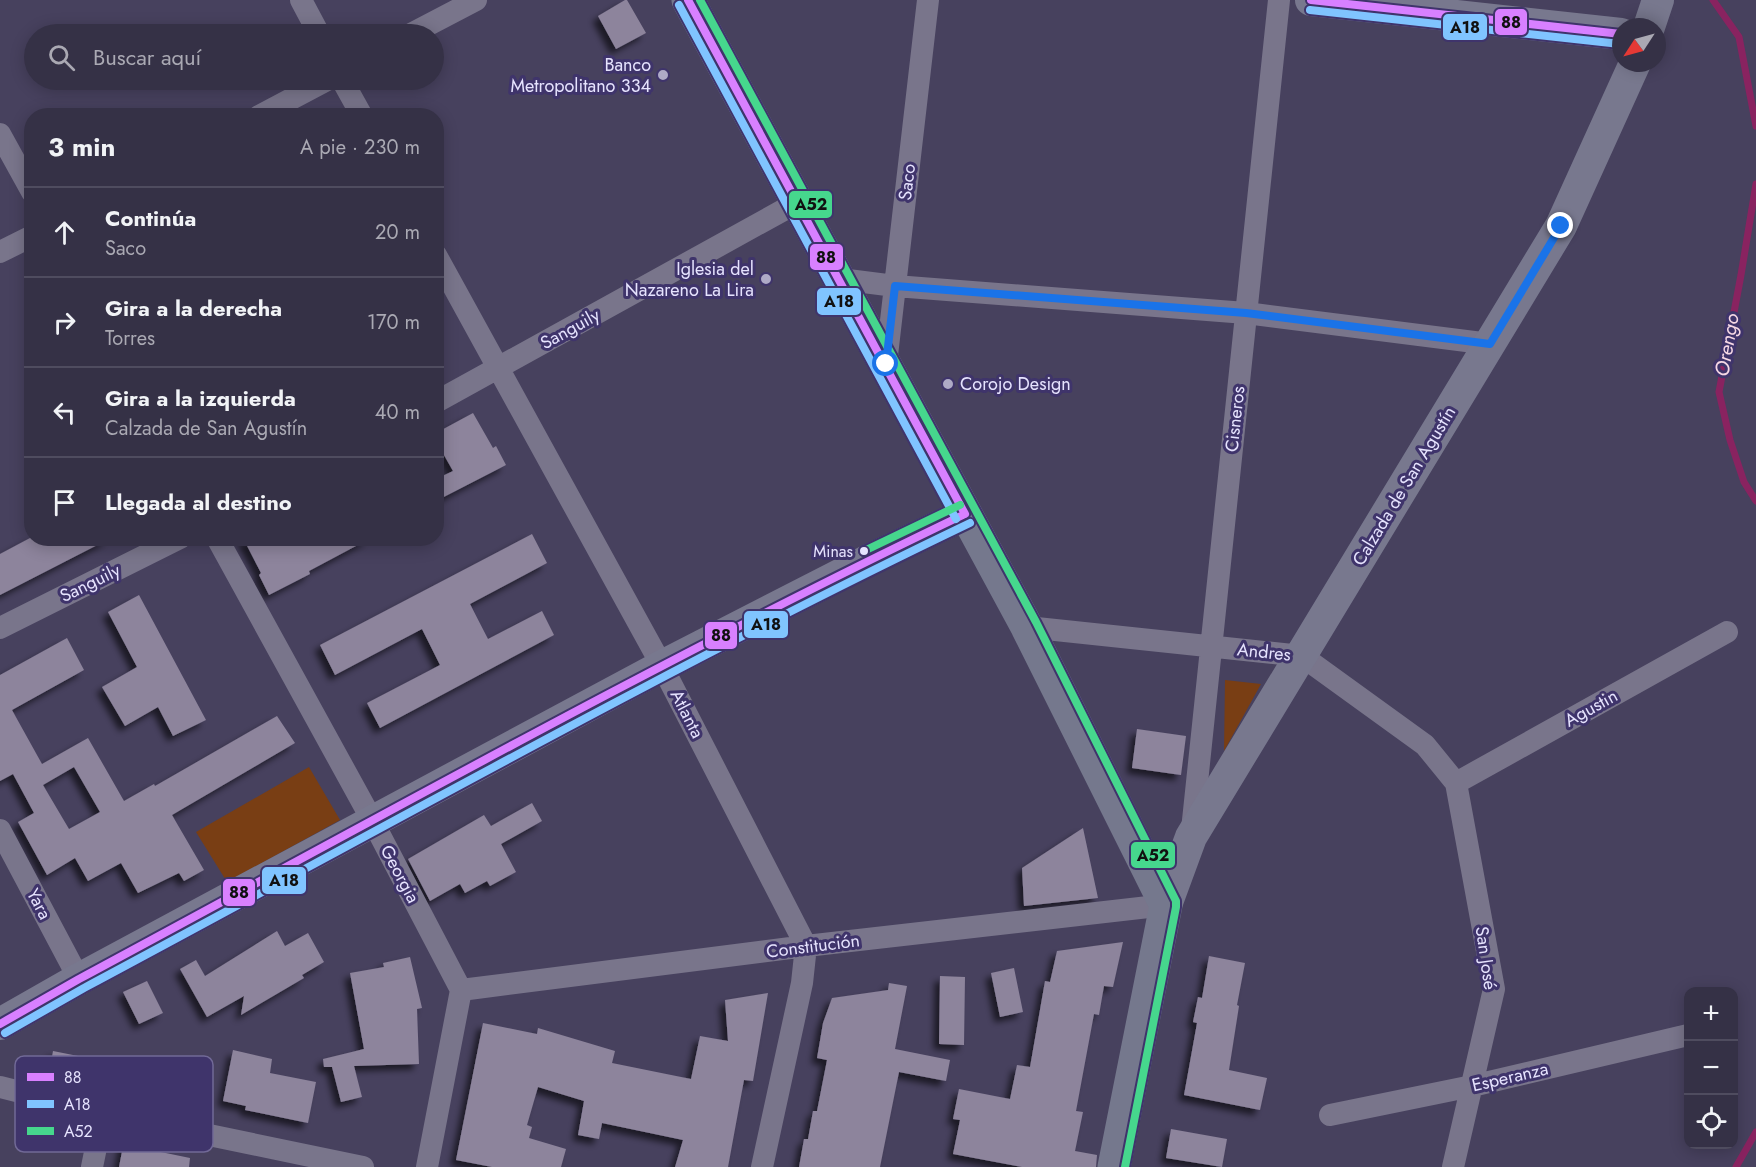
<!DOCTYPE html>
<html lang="es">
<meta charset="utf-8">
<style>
body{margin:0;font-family:Jost,sans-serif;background:#3d394d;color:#f1f3f6}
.controls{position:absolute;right:18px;bottom:18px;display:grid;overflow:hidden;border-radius:12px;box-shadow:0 3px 15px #0003}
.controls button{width:54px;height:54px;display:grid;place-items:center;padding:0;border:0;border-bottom:2px solid #4f4c5f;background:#353146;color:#f1f3f6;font:30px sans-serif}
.compass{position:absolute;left:1612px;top:18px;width:54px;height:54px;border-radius:50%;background:#353146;box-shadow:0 3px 15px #0003;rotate:234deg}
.stop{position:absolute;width:18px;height:18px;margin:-14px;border:4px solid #1a73e8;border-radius:50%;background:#fff}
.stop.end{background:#1a73e8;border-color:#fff;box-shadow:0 2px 6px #0008}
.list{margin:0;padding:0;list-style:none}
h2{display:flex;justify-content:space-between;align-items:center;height:78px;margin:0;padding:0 24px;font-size:26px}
h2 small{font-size:20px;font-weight:400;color:#aaa9b3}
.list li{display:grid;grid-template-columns:39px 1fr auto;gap:18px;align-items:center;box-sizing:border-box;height:90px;padding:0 24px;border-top:2px solid #4f4c5f}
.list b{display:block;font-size:22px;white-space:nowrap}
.list p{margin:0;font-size:20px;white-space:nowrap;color:#aaa9b3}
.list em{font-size:20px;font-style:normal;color:#aaa9b3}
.icon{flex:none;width:33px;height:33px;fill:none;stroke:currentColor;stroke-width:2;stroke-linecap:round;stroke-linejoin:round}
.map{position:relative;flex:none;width:1756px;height:1167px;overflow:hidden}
.search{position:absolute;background:#353146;box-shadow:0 3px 15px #0003;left:24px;top:24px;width:420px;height:66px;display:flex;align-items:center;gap:15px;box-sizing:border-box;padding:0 21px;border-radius:33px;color:#aaa9b3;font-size:22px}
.panel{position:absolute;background:#353146;box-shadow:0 3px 15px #0003;left:24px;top:108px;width:420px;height:438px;border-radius:24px}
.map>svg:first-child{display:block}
</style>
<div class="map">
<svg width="1756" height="1167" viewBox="0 0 1756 1167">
<defs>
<filter id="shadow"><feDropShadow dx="-5.5" dy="5.5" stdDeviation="3" flood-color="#0009"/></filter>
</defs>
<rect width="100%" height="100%" fill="#47415e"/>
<path fill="#793e14" d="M 1225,680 L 1261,684 L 1224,751 Z
M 309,767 L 340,820 L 227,882 L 196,832 Z"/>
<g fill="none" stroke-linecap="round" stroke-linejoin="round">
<path stroke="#892360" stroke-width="7" d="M 1713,0 L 1739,37 L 1756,126
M 1756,184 L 1741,275 L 1719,392 L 1730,440 L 1744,482 L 1756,501
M 1736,1167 L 1756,1132"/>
</g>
<path fill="#8d849c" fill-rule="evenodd" filter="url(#shadow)" d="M 625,0 L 627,0 L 646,33 L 616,49 L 598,16 Z
M 473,413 L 493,448 L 496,446 L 506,465 L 436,501 L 436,479 L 453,471 L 436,441 L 436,433 Z
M 532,534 L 547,563 L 470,604 L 488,639 L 542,611 L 554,635 L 380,728 L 367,703 L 440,665 L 422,629 L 335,675 L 320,645 Z
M 30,538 L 111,538 L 0,595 L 0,554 Z
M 243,538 L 371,538 L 309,571 L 310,574 L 269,595 L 259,575 L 261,573 Z
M 139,595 L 206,720 L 173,736 L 158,707 L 125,726 L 102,687 L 137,667 L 108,612 Z
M 67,638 L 84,670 L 12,710 L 42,764 L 88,738 L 124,801 L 154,784 L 155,786 L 277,716 L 295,743 L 172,815 L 204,870 L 184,881 L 179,873 L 138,893 L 121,863 L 88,881 L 75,858 L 47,875 L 18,822 L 34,813 L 13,774 L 0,781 L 0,675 ZM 74,767 L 100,812 L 69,829 L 43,785 Z
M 1137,729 L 1186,736 L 1181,775 L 1132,768 Z
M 532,803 L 542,821 L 501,844 L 516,872 L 490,886 L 487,881 L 465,893 L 460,884 L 430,901 L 408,859 L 484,815 L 491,826 Z
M 1083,828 L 1098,898 L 1024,906 L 1022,868 Z
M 277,931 L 285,946 L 308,933 L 324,962 L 302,975 L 304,978 L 241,1015 L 244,996 L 207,1017 L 180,969 L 196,960 L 205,976 Z
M 1123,942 L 1113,987 L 1104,986 L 1099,1015 L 1094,1014 L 1076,1111 L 1083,1112 L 1075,1151 L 1097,1155 L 1096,1167 L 1022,1167 L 953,1154 L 960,1120 L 953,1119 L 959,1089 L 1010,1099 L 1017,1065 L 1030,1067 L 1045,981 L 1050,982 L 1057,951 Z
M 1209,956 L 1245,963 L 1237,1005 L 1239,1006 L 1229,1070 L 1267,1078 L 1260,1110 L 1184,1095 L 1197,1023 L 1193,1022 L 1198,997 L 1202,998 Z
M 410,957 L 422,1008 L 417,1009 L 419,1064 L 354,1066 L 362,1097 L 341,1102 L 332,1067 L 324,1067 L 323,1059 L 364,1049 L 350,973 L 384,967 L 383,963 Z
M 1014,968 L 1023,1012 L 1000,1017 L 991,973 Z
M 940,976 L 965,977 L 964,1045 L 939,1044 Z
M 147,981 L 163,1013 L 139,1024 L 123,992 Z
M 889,983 L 907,986 L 895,1049 L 950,1060 L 946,1081 L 899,1072 L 880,1167 L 799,1167 L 804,1139 L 808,1139 L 813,1111 L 817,1111 L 827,1060 L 817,1058 L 823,1023 L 832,998 L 888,990 Z
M 768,993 L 753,1081 L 744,1080 L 728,1167 L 675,1167 L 683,1140 L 602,1123 L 599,1139 L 578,1135 L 584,1101 L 538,1087 L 527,1125 L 532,1127 L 529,1138 L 566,1149 L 561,1167 L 492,1167 L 456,1160 L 483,1023 L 537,1034 L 538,1028 L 615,1051 L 612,1063 L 691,1079 L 700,1036 L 728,1041 L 725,1000 Z
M 233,1050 L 272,1059 L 270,1073 L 316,1082 L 308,1123 L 245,1110 L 246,1106 L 223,1101 Z
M 53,1051 L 88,1058 L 87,1062 L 162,1077 L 157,1100 L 130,1095 L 129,1103 L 98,1096 L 99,1091 L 48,1080 Z
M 1171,1129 L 1227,1139 L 1222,1167 L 1166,1158 Z
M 124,1141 L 156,1148 L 156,1151 L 190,1158 L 189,1167 L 119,1167 Z"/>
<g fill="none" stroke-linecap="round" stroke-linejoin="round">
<path stroke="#79758b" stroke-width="22" d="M 301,0 L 319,34
M 411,34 L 476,0
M 342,80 L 362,116
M 259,116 L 327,80
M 0,134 L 32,192
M 0,252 L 32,236
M 436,255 L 662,666 L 806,946 L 802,983 L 762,1167
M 840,279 L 895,286 L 1246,313 L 1490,344
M 886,364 L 928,0
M 436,402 L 798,202
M 217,538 L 372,820 L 461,990 L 427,1167
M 1027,627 L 1302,656 L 1425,745 L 1456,783 L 1494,989 L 1453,1167
M 0,628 L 180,538
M 1456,783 L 1727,632
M 0,830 L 79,979
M 1192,830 L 1279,0
M 461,990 L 806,946 L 1166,905
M 0,1087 L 103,1113 L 363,1167
M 1330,1115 L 1472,1086 L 1688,1035
M 92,1167 L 103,1113"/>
<path stroke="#78788e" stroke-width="32" d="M 1311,0 L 1621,34
M 1649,27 L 1658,0
M 1166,905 L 1191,837 L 1561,226 L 1635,63
M 0,1024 L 79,979 L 662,666 L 869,560 L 965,514"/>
<path stroke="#75788d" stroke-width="33" d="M 688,0 L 1027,627 L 1166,905 L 1114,1167"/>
<g stroke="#3f346b" stroke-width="12">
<path id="bus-1" d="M 688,0 L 965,514
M 1311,0 L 1621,34
M 0,1024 L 79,979 C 373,821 664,658 965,514"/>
</g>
<g stroke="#3f346b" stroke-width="12">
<path id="bus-2" d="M 679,5 L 956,519
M 1310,10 L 1620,44
M 5,1033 L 84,988 C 378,831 669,667 970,523"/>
</g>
<g stroke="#3f346b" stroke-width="12">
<path id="bus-3" d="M 700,0 L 1036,622 L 1176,901 L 1176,907 L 1125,1167
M 864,551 L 960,505"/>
</g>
<use href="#bus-1" stroke="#d880ff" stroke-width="8"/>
<use href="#bus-2" stroke="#80c4ff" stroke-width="8"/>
<use href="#bus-3" stroke="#46d78d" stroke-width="8"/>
</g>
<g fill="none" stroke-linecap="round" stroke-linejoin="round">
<path stroke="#1a73e8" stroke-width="8" d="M 886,364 L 895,286 L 1246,313 L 1490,344 L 1561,226"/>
</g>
<g fill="#aeaac6" stroke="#3f346b" stroke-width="2">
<circle cx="663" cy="75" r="6"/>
<circle cx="766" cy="279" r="6"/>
<circle cx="948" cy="384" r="6"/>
</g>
<circle fill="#e6e3fe" stroke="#3f346b" stroke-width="2" cx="864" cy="551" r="5"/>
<g text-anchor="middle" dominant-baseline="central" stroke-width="6" stroke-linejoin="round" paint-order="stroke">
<g font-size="16" fill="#e6e3fe" stroke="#3f346b" text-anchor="end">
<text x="853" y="551">Minas</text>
</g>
<g font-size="18" fill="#e6e3fe" stroke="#3f346b" text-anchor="end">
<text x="651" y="65">Banco<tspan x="651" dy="21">Metropolitano 334</tspan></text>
<text x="754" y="269">Iglesia del<tspan x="754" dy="21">Nazareno La Lira</tspan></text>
<text x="960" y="384" text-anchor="start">Corojo Design</text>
</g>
<g font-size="18" fill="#e6e3fe" stroke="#3f346b">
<text transform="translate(907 182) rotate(-83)">Saco</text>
<text transform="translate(570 329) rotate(-29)">Sanguily</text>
<text transform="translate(1235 419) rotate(-84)">Cisneros</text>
<text transform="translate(1404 486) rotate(-59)">Calzada de San Agustín</text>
<text transform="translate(90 583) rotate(-26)">Sanguily</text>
<text transform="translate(1264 652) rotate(6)">Andres</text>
<text transform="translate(1591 708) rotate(-29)">Agustin</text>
<text transform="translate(687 714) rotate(63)">Atlanta</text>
<text transform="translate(400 874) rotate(62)">Georgia</text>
<text transform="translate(39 904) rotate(62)">Yara</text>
<text transform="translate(813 946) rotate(-7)">Constitución</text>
<text transform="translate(1486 958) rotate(82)">San José</text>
<text transform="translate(1510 1077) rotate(-13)">Esperanza</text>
</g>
<g font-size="20" font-style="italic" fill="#f6d8e5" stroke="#3f346b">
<text transform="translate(1727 345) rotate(-80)">Orengo</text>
</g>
</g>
<rect x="15" y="1056" width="198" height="96" rx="9" fill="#3f346b" stroke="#716997" stroke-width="1.5"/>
<rect x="27" y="1073" width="27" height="8" fill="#d880ff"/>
<rect x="27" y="1100" width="27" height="8" fill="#80c4ff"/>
<rect x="27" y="1127" width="27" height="8" fill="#46d78d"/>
<g font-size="16" fill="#e6e3fe">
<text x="64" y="1083">88</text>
<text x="64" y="1110">A18</text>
<text x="64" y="1137">A52</text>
</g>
<g stroke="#3f346b" stroke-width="2">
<rect x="1494" y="8" width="34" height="28" rx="6" fill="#d880ff"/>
<rect x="1442" y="13" width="46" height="28" rx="6" fill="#80c4ff"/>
<rect x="788" y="190" width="45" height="29" rx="6" fill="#46d78d"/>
<rect x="809" y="243" width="35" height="28" rx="6" fill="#d880ff"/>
<rect x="816" y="287" width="46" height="29" rx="6" fill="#80c4ff"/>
<rect x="743" y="610" width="46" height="29" rx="6" fill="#80c4ff"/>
<rect x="704" y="621" width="34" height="29" rx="6" fill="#d880ff"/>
<rect x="1130" y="841" width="46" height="28" rx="6" fill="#46d78d"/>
<rect x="261" y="866" width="46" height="29" rx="6" fill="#80c4ff"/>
<rect x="222" y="878" width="34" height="29" rx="6" fill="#d880ff"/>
</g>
<g font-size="16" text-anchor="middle" font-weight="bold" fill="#111">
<text x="1511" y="28">88</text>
<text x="1465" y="33">A18</text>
<text x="811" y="210">A52</text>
<text x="826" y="263">88</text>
<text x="839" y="307">A18</text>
<text x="766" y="630">A18</text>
<text x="721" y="641">88</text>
<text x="1153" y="861">A52</text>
<text x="284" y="886">A18</text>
<text x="239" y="898">88</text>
</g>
</svg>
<div class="controls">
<button>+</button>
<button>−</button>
<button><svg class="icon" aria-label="locate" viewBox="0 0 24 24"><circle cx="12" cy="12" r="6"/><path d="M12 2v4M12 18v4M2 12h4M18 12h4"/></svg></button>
</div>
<svg class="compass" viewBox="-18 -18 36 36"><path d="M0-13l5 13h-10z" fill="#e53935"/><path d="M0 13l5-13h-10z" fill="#aaa9b3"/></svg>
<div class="stop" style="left:886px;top:364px"></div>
<div class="stop end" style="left:1561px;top:226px"></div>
<div class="search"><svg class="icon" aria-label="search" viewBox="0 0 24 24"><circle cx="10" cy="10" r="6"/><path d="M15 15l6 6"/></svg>Buscar aquí</div>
<section class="panel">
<h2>3 min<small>A pie · 230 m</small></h2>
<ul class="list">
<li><svg class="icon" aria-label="ahead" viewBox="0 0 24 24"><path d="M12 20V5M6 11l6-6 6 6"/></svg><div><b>Continúa</b><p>Saco</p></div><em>20 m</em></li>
<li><svg class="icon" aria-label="right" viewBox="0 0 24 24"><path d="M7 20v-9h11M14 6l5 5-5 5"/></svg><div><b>Gira a la derecha</b><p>Torres</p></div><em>170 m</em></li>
<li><svg class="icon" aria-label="left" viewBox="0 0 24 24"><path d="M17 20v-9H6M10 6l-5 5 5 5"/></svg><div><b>Gira a la izquierda</b><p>Calzada de San Agustín</p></div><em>40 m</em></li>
<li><svg class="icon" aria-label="arrive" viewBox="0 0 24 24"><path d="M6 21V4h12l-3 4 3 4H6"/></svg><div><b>Llegada al destino</b></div></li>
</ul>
</section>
</div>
